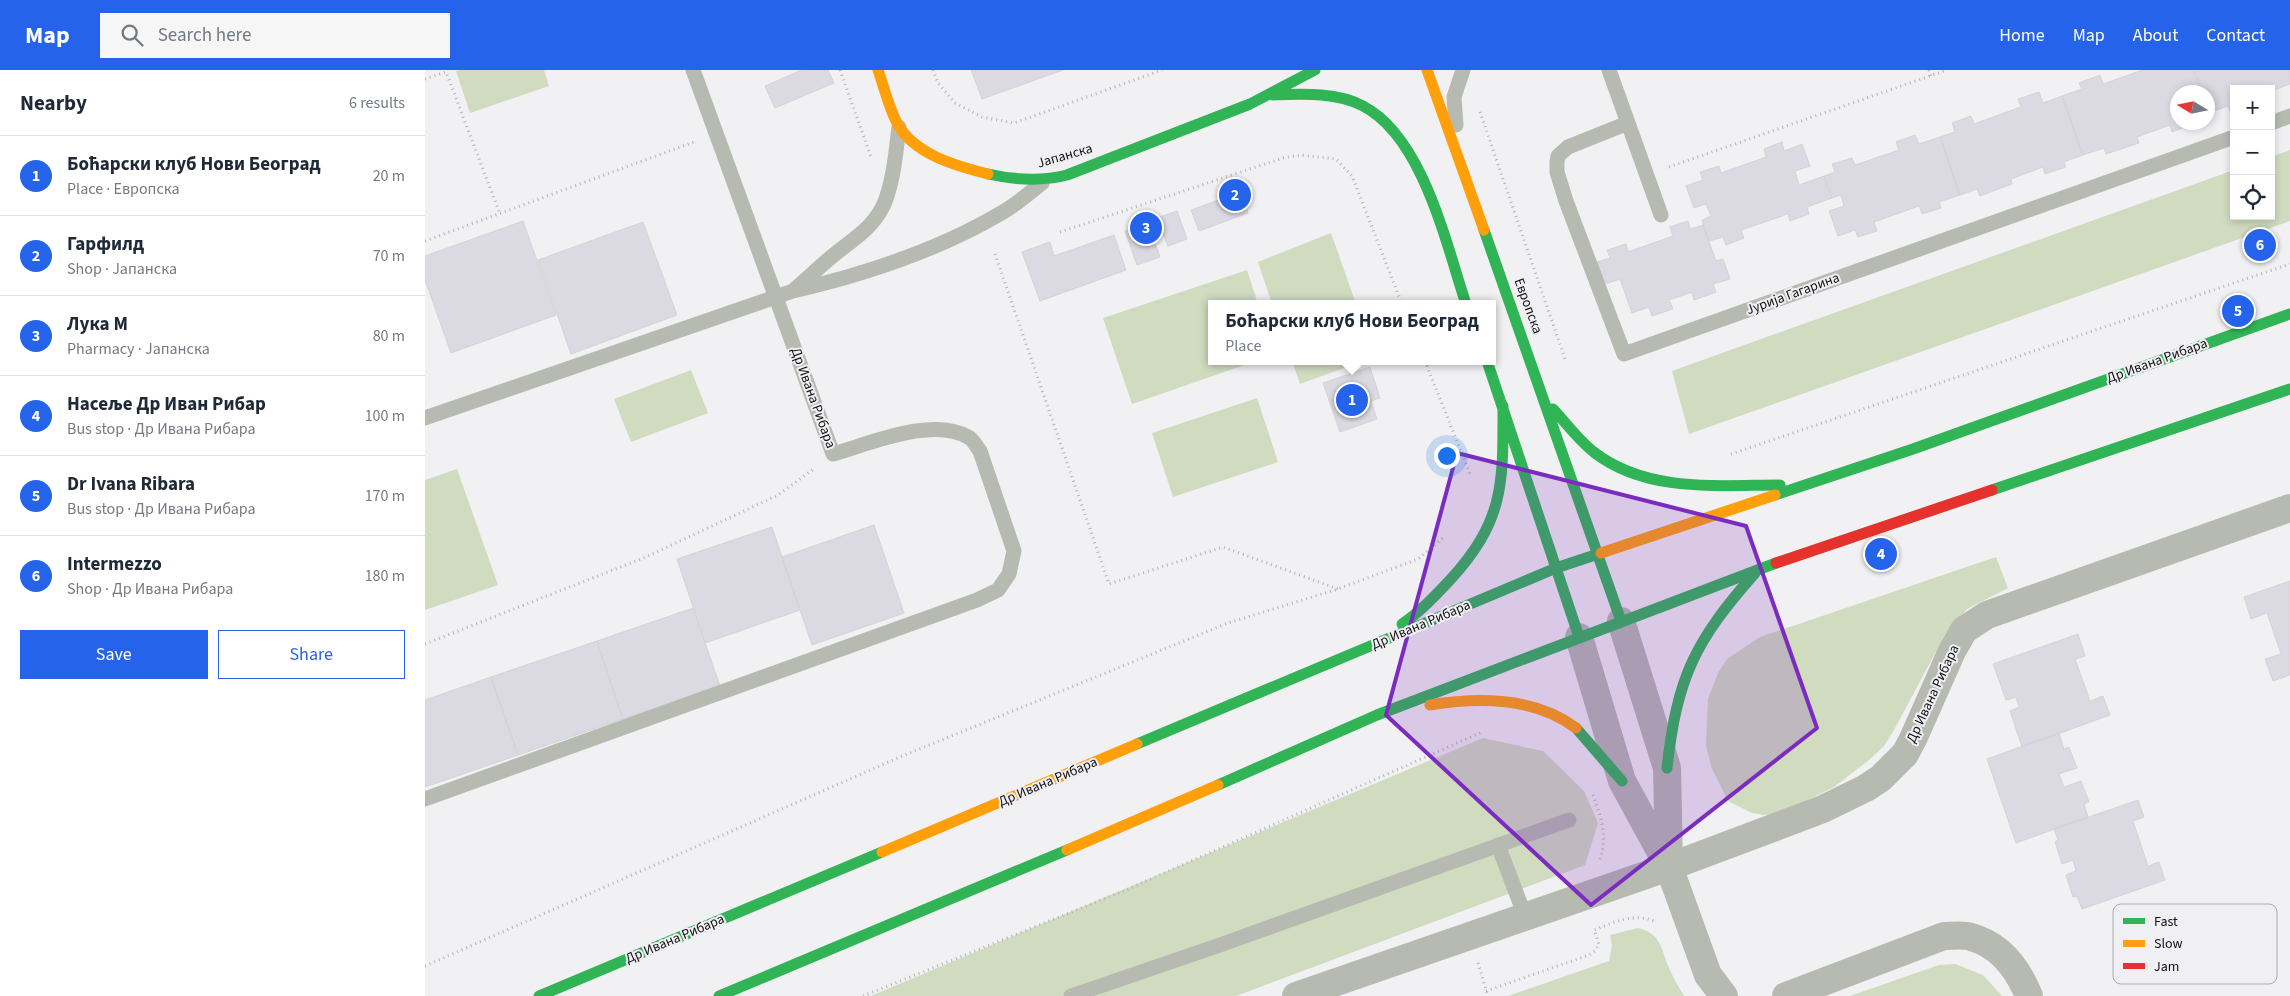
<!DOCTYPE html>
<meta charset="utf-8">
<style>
body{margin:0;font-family:"Source Sans 3",sans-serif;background:#f6f6f7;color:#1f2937}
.controls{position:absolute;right:15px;top:15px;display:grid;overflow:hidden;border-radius:0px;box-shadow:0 2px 8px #0003}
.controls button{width:45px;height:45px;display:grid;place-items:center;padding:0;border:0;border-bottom:1px solid #e0e1e3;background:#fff;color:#1f2937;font:25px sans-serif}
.compass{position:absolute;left:1745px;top:15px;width:45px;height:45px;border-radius:50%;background:#fff;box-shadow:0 2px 8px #0003;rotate:280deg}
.you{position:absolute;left:1021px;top:385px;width:18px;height:18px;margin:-12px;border:4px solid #fff;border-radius:50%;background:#1a73e8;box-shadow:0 0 0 8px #1a73e833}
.badge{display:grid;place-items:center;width:32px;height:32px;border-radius:50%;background:#2563eb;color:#fff;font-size:16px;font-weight:700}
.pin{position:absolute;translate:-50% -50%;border:2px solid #fff;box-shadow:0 1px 5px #0006}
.popup{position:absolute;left:783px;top:230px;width:288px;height:65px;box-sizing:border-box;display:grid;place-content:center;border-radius:0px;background:#fff;filter:drop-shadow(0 1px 4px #0005);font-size:16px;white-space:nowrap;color:#747a83}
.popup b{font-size:19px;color:#1f2937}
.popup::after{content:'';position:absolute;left:50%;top:100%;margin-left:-10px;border:10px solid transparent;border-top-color:#fff}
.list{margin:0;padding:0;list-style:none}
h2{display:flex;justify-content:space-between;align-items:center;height:65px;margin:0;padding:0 20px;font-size:21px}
h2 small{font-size:16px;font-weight:400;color:#747a83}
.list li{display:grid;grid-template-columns:32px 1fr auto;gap:15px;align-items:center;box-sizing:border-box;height:80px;padding:0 20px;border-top:1px solid #e0e1e3}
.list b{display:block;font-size:19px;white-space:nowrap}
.list p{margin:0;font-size:16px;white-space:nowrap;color:#747a83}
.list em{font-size:16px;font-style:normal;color:#747a83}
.actions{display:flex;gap:10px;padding:15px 20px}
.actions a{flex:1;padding:11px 0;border:1px solid #2563eb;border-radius:0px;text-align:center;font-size:18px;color:#2563eb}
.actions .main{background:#2563eb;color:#fff}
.icon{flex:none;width:28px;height:28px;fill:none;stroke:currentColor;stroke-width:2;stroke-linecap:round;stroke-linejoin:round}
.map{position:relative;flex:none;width:1865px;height:926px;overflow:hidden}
header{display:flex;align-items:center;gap:30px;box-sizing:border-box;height:70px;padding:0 25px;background:#2563eb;color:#fff}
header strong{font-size:24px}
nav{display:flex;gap:28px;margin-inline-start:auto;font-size:18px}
.search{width:350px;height:45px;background:#f6f6f7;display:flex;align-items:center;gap:12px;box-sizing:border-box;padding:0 18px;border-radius:0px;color:#747a83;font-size:19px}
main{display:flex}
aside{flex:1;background:#fff}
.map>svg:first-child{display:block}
</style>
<header>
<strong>Map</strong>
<div class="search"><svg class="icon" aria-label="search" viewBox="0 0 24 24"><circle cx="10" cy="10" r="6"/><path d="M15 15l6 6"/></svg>Search here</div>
<nav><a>Home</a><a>Map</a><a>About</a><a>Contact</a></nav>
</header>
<main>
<aside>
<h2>Nearby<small>6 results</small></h2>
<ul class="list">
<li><span class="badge">1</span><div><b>Боћарски клуб Нови Београд</b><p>Place · Европска</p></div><em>20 m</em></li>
<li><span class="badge">2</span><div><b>Гарфилд</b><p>Shop · Јапанска</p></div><em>70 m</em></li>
<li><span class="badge">3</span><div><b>Лука М</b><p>Pharmacy · Јапанска</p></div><em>80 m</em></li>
<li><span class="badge">4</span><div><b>Насеље Др Иван Рибар</b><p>Bus stop · Др Ивана Рибара</p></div><em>100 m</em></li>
<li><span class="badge">5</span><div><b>Dr Ivana Ribara</b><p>Bus stop · Др Ивана Рибара</p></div><em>170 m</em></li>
<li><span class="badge">6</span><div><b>Intermezzo</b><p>Shop · Др Ивана Рибара</p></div><em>180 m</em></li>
</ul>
<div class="actions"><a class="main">Save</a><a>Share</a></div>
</aside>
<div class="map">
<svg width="1865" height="926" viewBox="0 0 1865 926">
<rect width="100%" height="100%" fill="#f1f0f2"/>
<path fill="#d0dbc0" d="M 35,0 L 119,0 L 124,16 L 45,43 L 31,1 Z
M 1865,80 L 1865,151 L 1264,364 L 1247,301 L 1809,100 L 1809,146 L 1846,146 L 1846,87 Z
M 906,163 L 931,234 L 847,234 L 833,192 Z
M 822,200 L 833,234 L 787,234 L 787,291 L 831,291 L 707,334 L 678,248 Z
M 867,291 L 938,291 L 875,314 Z
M 266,300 L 283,343 L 206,372 L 189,329 Z
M 832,328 L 853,392 L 748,427 L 727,363 Z
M 32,399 L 73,515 L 0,540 L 0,410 Z
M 1571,487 L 1583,518 L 1542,539 L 1521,563 L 1469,660 L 1459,676 L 1444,690 L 1409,717 L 1355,744 L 1338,745 L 1327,743 L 1303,731 L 1287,699 L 1281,676 L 1283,629 L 1293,603 L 1302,589 L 1335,567 Z
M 1058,668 L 1118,681 L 1159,721 L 1173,753 L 1160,795 L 811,926 L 446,926 Z
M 1213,858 C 1236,863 1236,879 1244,898 C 1248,908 1254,917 1259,926 L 1083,926 L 1184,891 L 1187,876 L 1185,865 Z
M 1530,894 L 1558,905 L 1577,926 L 1425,926 L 1514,895 Z"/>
<path fill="#dbd9e1" stroke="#d4d3d5" d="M 377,0 L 403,0 L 409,13 L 350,38 L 340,16 Z
M 546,0 L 638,0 L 557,29 Z
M 1718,0 L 1769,0 L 1777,22 L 1752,22 L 1752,52 L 1764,52 L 1765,55 L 1747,62 L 1745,55 L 1712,67 L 1714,73 L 1681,84 L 1679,78 L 1658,85 L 1637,26 L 1657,19 L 1654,13 L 1675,5 L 1678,14 Z
M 1769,0 L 1865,0 L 1865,14 L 1846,21 L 1846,19 L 1809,19 L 1809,43 L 1806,44 L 1803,36 L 1784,43 L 1782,22 L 1777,22 Z
M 1614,22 L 1618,33 L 1637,26 L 1658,85 L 1639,92 L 1641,97 L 1620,104 L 1618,97 L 1586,109 L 1587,114 L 1555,126 L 1552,119 L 1535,125 L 1515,67 L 1530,62 L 1527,53 L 1546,46 L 1549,54 L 1596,37 L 1593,29 Z
M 1490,65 L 1494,74 L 1515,67 L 1535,125 L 1514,132 L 1516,138 L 1497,144 L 1494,136 L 1449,152 L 1452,161 L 1433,167 L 1430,160 L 1413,166 L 1404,141 L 1419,136 L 1416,125 L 1407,128 L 1399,106 L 1410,102 L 1407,94 L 1427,88 L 1430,95 L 1474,80 L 1471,72 Z
M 1357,72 L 1359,81 L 1377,74 L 1385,96 L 1370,101 L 1374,115 L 1399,106 L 1407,128 L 1382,137 L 1384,144 L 1365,151 L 1363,144 L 1316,160 L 1319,168 L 1301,175 L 1298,167 L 1284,171 L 1277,150 L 1286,146 L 1281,134 L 1269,138 L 1261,116 L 1278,110 L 1275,102 L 1294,96 L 1296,103 L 1341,87 L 1339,79 Z
M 816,122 L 823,143 L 774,161 L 766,140 Z
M 752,141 L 762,169 L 743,176 L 732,148 Z
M 98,151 L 131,245 L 26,283 L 0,210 L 0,186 Z
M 1263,151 L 1265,159 L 1278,155 L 1291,191 L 1298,189 L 1305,209 L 1288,214 L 1291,222 L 1269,230 L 1267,222 L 1244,230 L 1248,239 L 1227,246 L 1224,237 L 1207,243 L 1195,209 L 1180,214 L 1172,192 L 1185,188 L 1182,180 L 1201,174 L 1203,182 L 1248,166 L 1245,157 Z
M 218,152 L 252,245 L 146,284 L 113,190 Z
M 723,153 L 735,187 L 712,195 L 700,161 Z
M 689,165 L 701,200 L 615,231 L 597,182 L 625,172 L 629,186 Z
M 945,297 L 955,328 L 946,331 L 952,349 L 915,362 L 898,313 Z
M 449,455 L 479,543 L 387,575 L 357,487 Z
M 347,457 L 375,540 L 280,573 L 252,489 Z
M 1865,511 L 1865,605 L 1848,611 L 1840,589 L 1856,584 L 1842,543 L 1826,549 L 1819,527 Z
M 268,538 L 295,616 L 198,649 L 172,571 Z
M 1653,564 L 1660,586 L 1650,589 L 1665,631 L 1678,626 L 1685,645 L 1597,677 L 1585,641 L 1594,637 L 1591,627 L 1581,630 L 1568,594 Z
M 172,571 L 198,649 L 93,685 L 66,607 Z
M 66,607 L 93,685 L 0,717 L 0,630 Z
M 1634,663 L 1639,679 L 1644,677 L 1652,698 L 1634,704 L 1639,717 L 1656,711 L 1664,732 L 1659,734 L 1663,747 L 1591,773 L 1562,689 Z
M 1713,730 L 1719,747 L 1708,751 L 1723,796 L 1734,792 L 1740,810 L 1657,839 L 1652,826 L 1648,827 L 1641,805 L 1651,801 L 1648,790 L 1637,794 L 1630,772 L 1633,770 L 1629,759 Z"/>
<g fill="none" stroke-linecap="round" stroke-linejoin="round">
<path stroke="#b2b4b1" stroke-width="3" stroke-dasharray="1 4" stroke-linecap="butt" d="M 415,0 L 446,87
M 508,0 L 513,13 L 530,33 L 557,47 L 589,53 L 737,0
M 1504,0 L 1506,6
M 0,9 L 21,2 L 75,144
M 1055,42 L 1140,289
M 1244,97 L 1522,0
M 635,162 L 858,88 L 875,85 L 911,89 L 927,106 L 977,234
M 0,171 L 269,72
M 570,184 L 684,514 L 798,477 L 913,519
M 1000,291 L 1045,404
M 1306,384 L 1865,194
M 0,574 L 221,487 L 353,425 L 390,398
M 1168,725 C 1176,746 1183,767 1175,789
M 1053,893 L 1063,926
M 0,896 L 475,687 L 803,553 L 913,519 L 993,489 L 1020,466
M 1061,921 L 1164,885 L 1170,881 L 1174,874 L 1169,860 C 1189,852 1210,842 1231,852
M 438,926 L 701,820 L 1057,662"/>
<path stroke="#b6bab1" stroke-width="15" d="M 1184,0 L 1236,145
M 1203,53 L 1143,77 L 1133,86 L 1132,92 L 1132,102 L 1141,131 L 1199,284 L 1809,67
M 1846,53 L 1865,46
M 1031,55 L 1029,27 L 1038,0
M 369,220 C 383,208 396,195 410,184 C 430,168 452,155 461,129 C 469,106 471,81 474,57
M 0,348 L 368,221 C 437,205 516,179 578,142 C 592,134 604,123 617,113
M 0,729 L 552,530 L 573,520 L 584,504 L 589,481 L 555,381 C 551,376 548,369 543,367 C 508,346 444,374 408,384 L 268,0
M 1073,775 L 1100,846
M 646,926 L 792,876 L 1144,750"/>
<path stroke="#b6bab1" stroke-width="28" d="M 1196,551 L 1242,698 L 1244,793
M 1154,567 L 1197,711 L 1244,797 L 1283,905 L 1299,926
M 871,926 L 1244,797 L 1398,739 L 1441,718 L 1456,708 L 1480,684 L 1488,669 L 1527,581 L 1539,560 L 1562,545 L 1865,438
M 1361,926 L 1519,866 C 1527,866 1538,864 1546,867 C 1576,875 1593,899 1604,926"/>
<path stroke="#30b455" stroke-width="11" d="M 848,25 C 877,24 912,22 938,36 C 998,67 1021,174 1041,234
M 563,104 C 590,110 615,112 642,105 L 825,34 L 890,0
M 1059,160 L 1196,551
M 1062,291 L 1154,567
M 1128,339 C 1142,354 1154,371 1170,383 C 1223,423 1293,415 1355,415
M 1567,420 L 1865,319
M 1350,425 L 1488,379 L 1865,244
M 977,554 C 995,542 1010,526 1025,510 C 1080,450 1078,413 1078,336
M 1151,658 L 1197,711
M 712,674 L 1131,498 L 1176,483
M 1242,698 C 1252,607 1270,571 1330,503
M 793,715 L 952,645 L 1351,493
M 114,926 L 457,782
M 294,926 L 642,780"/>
<path stroke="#ff9f0a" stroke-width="11" d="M 453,0 C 459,17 463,35 471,51 C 487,84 531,96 563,104
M 1002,0 L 1059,160
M 1176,483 L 1350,425
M 1005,635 C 1054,627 1110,627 1151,658
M 642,780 L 793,715
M 457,782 L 712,674"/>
<path stroke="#e5322d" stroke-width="11" d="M 1351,493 L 1567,420"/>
</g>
<path fill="#7b2cbf" fill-opacity="0.2" stroke="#7b2cbf" stroke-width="4" stroke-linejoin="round" d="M 1032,383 L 1321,456 L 1392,658 L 1166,835 L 961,645 Z"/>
<g text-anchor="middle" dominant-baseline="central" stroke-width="4" stroke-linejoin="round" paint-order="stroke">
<g font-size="14" fill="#111012" stroke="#f0eff3">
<text transform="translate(640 86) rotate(-16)">Јапанска</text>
<text transform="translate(1368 224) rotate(-20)">Јурија Гагарина</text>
<text transform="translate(1103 236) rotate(70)">Европска</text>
<text transform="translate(1732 291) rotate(-20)">Др Ивана Рибара</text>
<text transform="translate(388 328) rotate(70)">Др Ивана Рибара</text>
<text transform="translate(996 555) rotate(-23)">Др Ивана Рибара</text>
<text transform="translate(1508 624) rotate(-65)">Др Ивана Рибара</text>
<text transform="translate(623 712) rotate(-23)">Др Ивана Рибара</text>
<text transform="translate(250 869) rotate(-23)">Др Ивана Рибара</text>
</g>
</g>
<rect x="1688" y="834" width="164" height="80" rx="8" fill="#f0eff3" stroke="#adacb0" stroke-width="1"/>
<rect x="1698" y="848" width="22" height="6" fill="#30b455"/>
<rect x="1698" y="870" width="22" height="7" fill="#ff9f0a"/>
<rect x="1698" y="893" width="22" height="6" fill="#e5322d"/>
<g font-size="14" fill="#111012">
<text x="1729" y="856">Fast</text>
<text x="1729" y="878">Slow</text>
<text x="1729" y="901">Jam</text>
</g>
</svg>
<div class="controls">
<button>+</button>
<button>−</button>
<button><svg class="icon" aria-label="locate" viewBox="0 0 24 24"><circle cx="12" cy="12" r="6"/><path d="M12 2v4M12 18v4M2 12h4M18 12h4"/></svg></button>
</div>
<svg class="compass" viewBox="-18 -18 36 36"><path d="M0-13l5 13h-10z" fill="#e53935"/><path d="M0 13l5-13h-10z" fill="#747a83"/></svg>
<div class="you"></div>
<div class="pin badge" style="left:927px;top:330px">1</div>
<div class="popup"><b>Боћарски клуб Нови Београд</b>Place</div>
<div class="pin badge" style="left:810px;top:125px">2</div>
<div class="pin badge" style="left:721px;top:158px">3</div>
<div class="pin badge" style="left:1456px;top:484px">4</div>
<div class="pin badge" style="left:1813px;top:241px">5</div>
<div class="pin badge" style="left:1835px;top:175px">6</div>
</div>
</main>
